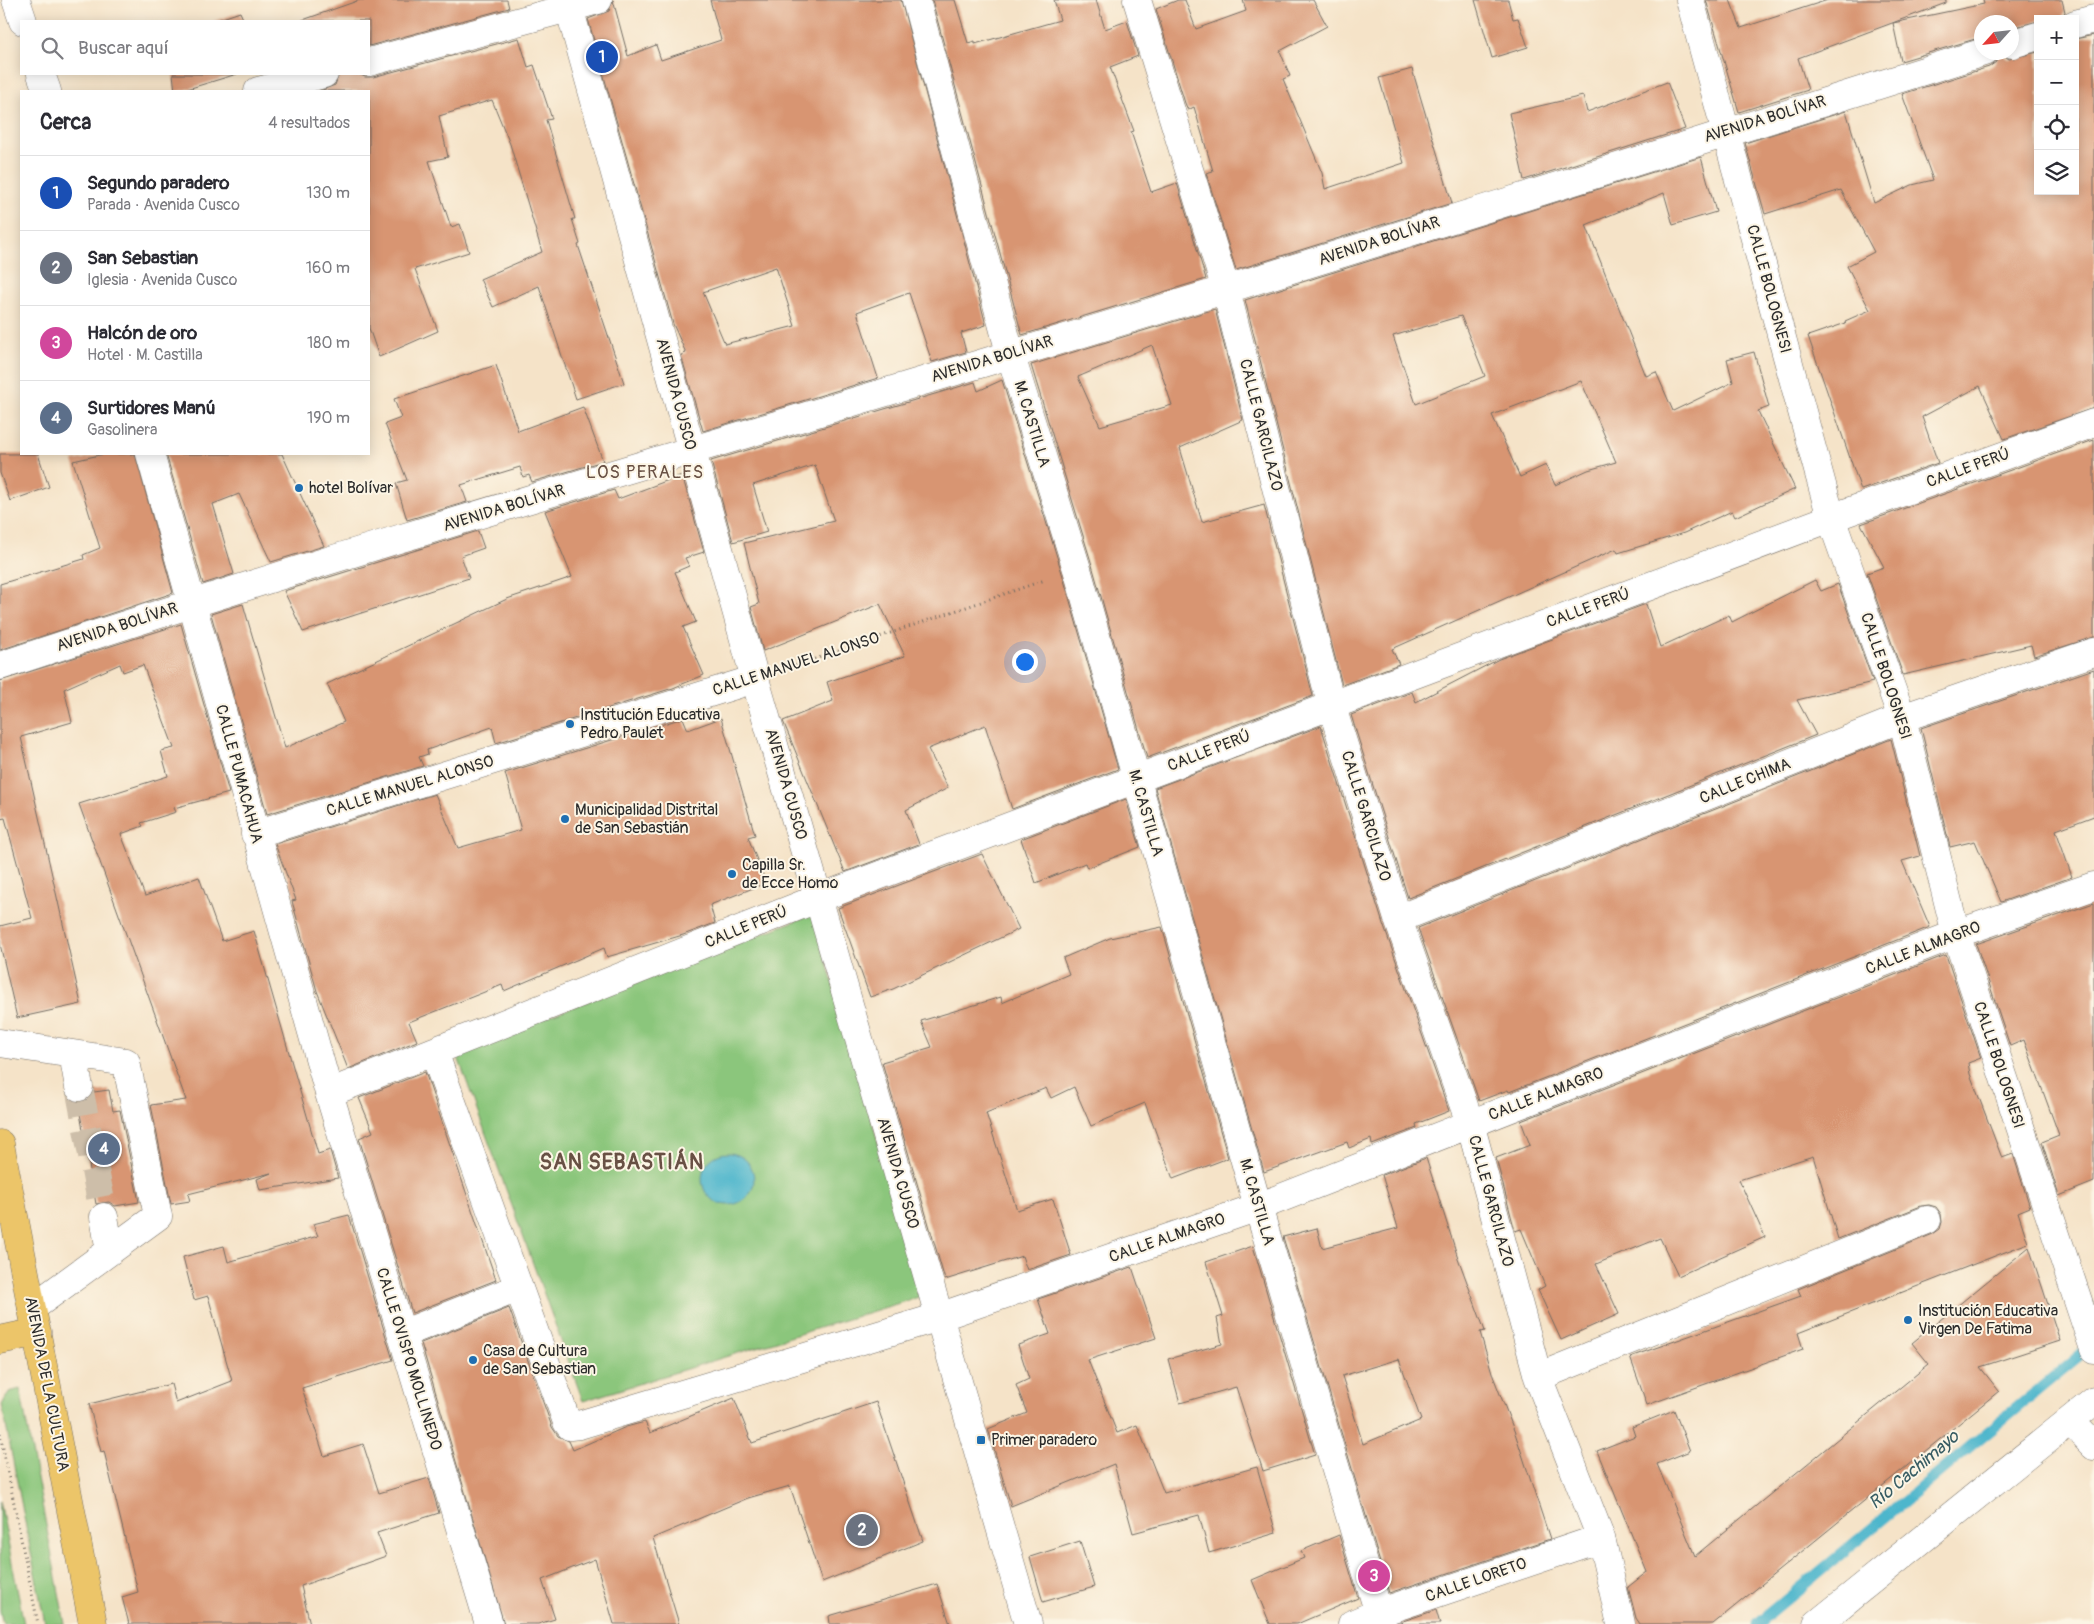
<!DOCTYPE html>
<html lang="es">
<meta charset="utf-8">
<style>
body{margin:0;font-family:Pangolin,sans-serif;background:#f2f2f3;color:#2b2b33}
.controls{position:absolute;right:15px;top:15px;display:grid;overflow:hidden;border-radius:0px;box-shadow:0 2px 12px #0003}
.controls button{width:45px;height:45px;display:grid;place-items:center;padding:0;border:0;border-bottom:1px solid #e1e1e2;background:#fff;color:#2b2b33;font:25px sans-serif}
.compass{position:absolute;left:1974px;top:15px;width:45px;height:45px;border-radius:50%;background:#fff;box-shadow:0 2px 12px #0003;rotate:243deg}
.you{position:absolute;left:1024px;top:661px;width:18px;height:18px;margin:-12px;border:4px solid #fff;border-radius:50%;background:#1a73e8;box-shadow:0 0 0 8px #1a73e833}
.badge{display:grid;place-items:center;width:32px;height:32px;border-radius:50%;background:#ea580c;color:#fff;font-size:16px;font-weight:700}
.pin{position:absolute;translate:-50% -50%;border:2px solid #fff;box-shadow:0 1px 5px #0006}
.list{margin:0;padding:0;list-style:none}
h2{display:flex;justify-content:space-between;align-items:center;height:65px;margin:0;padding:0 20px;font-size:21px}
h2 small{font-size:16px;font-weight:400;color:#7c7c81}
.list li{display:grid;grid-template-columns:32px 1fr auto;gap:15px;align-items:center;box-sizing:border-box;height:75px;padding:0 20px;border-top:1px solid #e1e1e2}
.list b{display:block;font-size:19px;white-space:nowrap}
.list p{margin:0;font-size:16px;white-space:nowrap;color:#7c7c81}
.list em{font-size:16px;font-style:normal;color:#7c7c81}
.icon{flex:none;width:28px;height:28px;fill:none;stroke:currentColor;stroke-width:2;stroke-linecap:round;stroke-linejoin:round}
.map{position:relative;flex:none;width:2094px;height:1624px;overflow:hidden}
.search{position:absolute;background:#fff;box-shadow:0 2px 12px #0003;left:20px;top:20px;width:350px;height:55px;display:flex;align-items:center;gap:12px;box-sizing:border-box;padding:0 18px;border-radius:0px;color:#7c7c81;font-size:19px}
.panel{position:absolute;background:#fff;box-shadow:0 2px 12px #0003;left:20px;top:90px;width:350px;height:365px;border-radius:0px}
.map>svg:first-child{display:block}
</style>
<div class="map">
<svg width="2094" height="1624" viewBox="0 0 2094 1624">
<rect width="100%" height="100%" fill="#fcf5e5"/>
<filter id="ink" filterUnits="userSpaceOnUse"><feTurbulence type="fractalNoise" baseFrequency=".02" numOctaves="2"/><feDisplacementMap in="SourceGraphic" scale="10" xChannelSelector="R" yChannelSelector="G"/><feConvolveMatrix kernelMatrix="1 2 1 2 8 2 1 2 1" color-interpolation-filters="sRGB"/></filter>
<filter id="wash" filterUnits="userSpaceOnUse"><feTurbulence type="fractalNoise" baseFrequency=".0096" numOctaves="4" result="noise"/><feDisplacementMap in="SourceGraphic" scale="20" xChannelSelector="R" yChannelSelector="G"/><feGaussianBlur stdDeviation="1.12" result="paint"/><feColorMatrix in="noise" values="0 0 0 0 0 0 0 0 0 0 0 0 0 0 0 0 0 1.4 0 .05"/><feComposite in="paint" operator="in"/></filter>
<g filter="url(#wash)">
<rect width="100%" height="100%" fill="#f5e3c8"/>
<path fill="#8bc67b" stroke="#5b7853" d="M 813,914 L 922,1296 L 583,1401 L 456,1052 Z
M 20,1389 L 65,1624 L 45,1624 L 2,1405 L 9,1392 Z
M 0,1501 L 24,1624 L 3,1624 L 0,1611 Z"/>
<path fill="#4eb6cc" stroke="#3c707c" d="M702 1179a26 26 0 1 1 52 0a26 26 0 1 1-52 0Z"/>
<g fill="none" stroke-linecap="round" stroke-linejoin="round">
<path stroke="#4eb6cc" stroke-width="11" d="M 1757,1624 L 2092,1345"/>
</g>
<g id="blocks">
<path fill="#d89572" fill-rule="evenodd" d="M 360,0 L 507,0 L 509,8 L 369,46 L 369,21 L 300,21 Z
M 613,0 L 628,56 L 656,45 L 661,60 L 721,40 L 710,0 L 901,0 L 986,325 L 961,333 L 966,352 L 932,362 L 909,293 L 857,312 L 878,378 L 703,431 L 681,355 L 686,353 L 673,324 L 588,19 L 609,11 ZM 776,267 L 795,326 L 725,344 L 703,292 Z
M 932,0 L 955,0 L 968,43 L 975,41 L 975,44 L 1060,20 L 1054,0 L 1096,0 L 1105,29 L 1127,21 L 1138,56 L 1110,67 L 1134,131 L 1131,132 L 1151,192 L 1177,183 L 1206,279 L 1022,335 Z
M 1178,0 L 1185,0 L 1196,29 L 1246,11 L 1243,0 L 1313,0 L 1327,26 L 1280,51 L 1290,76 L 1283,79 L 1322,173 L 1325,189 L 1404,163 L 1379,78 L 1412,69 L 1452,203 L 1236,270 L 1206,173 L 1213,171 L 1194,107 L 1188,110 L 1185,103 L 1156,9 Z
M 1475,0 L 1508,0 L 1513,19 L 1518,18 L 1528,47 L 1492,58 Z
M 1706,0 L 1730,0 L 1741,28 L 1828,0 L 1946,0 L 1946,3 L 1798,58 L 1808,90 L 1739,112 Z
M 1983,0 L 2062,0 L 2065,12 L 2061,19 L 2038,19 L 2038,21 L 2012,28 L 2012,22 L 1982,22 L 1982,37 L 1901,61 L 1893,23 L 1984,4 Z
M 240,12 L 244,21 L 214,21 Z
M 2094,35 L 2094,408 L 2004,439 L 1980,386 L 1922,417 L 1938,463 L 1861,490 L 1808,336 L 1846,323 L 1845,321 L 1870,310 L 1847,266 L 1874,252 L 1841,190 L 1765,214 L 1745,143 L 1846,111 L 1874,203 L 1912,185 L 1933,180 L 1902,94 L 1989,67 L 1996,62 L 1999,52 L 2009,59 L 2038,52 L 2038,191 L 2075,191 L 2075,39 Z
M 519,38 L 528,67 L 534,65 L 552,119 L 546,120 L 575,219 L 572,219 L 580,244 L 578,245 L 624,383 L 576,399 L 539,286 L 493,307 L 480,279 L 542,252 L 510,144 L 492,100 L 439,116 L 448,157 L 429,161 L 451,227 L 460,224 L 469,252 L 415,269 L 438,331 L 379,357 L 369,328 L 369,91 L 320,91 L 335,85 L 339,74 L 359,74 L 365,77 L 373,77 Z
M 173,74 L 237,74 L 181,91 L 175,91 Z
M 1667,82 L 1685,129 L 1524,180 L 1509,113 L 1583,96 L 1587,112 Z
M 1701,157 L 1716,212 L 1673,225 L 1664,193 L 1586,225 L 1646,376 L 1656,372 L 1673,411 L 1733,382 L 1727,359 L 1754,352 L 1769,407 L 1758,411 L 1795,489 L 1735,517 L 1732,511 L 1684,533 L 1618,553 L 1616,549 L 1392,649 L 1399,664 L 1342,685 L 1245,300 ZM 1461,316 L 1485,376 L 1416,404 L 1393,336 ZM 1581,381 L 1616,462 L 1588,470 L 1555,485 L 1546,465 L 1520,477 L 1492,415 Z
M 1215,309 L 1243,420 L 1180,448 L 1202,522 L 1264,505 L 1313,696 L 1147,758 L 1092,565 L 1031,365 ZM 1152,345 L 1172,405 L 1100,426 L 1078,377 Z
M 496,365 L 518,431 L 583,407 L 603,461 L 532,482 L 529,475 L 523,477 L 520,467 L 461,485 L 467,502 L 407,520 L 396,483 L 407,480 L 385,424 L 401,418 L 394,399 Z
M 1002,380 L 1062,573 L 1118,769 L 1012,809 L 985,725 L 928,749 L 948,788 L 906,810 L 919,844 L 845,872 L 783,721 L 833,701 L 827,682 L 905,656 L 880,604 L 763,651 L 751,607 L 759,604 L 744,543 L 834,521 L 815,465 L 753,485 L 767,532 L 733,542 L 711,461 L 975,382 L 978,391 Z
M 2094,440 L 2094,637 L 2034,656 L 2031,645 L 1903,675 L 1867,573 L 1884,567 L 1861,524 Z
M 0,454 L 38,454 L 49,487 L 10,501 L 0,473 Z
M 104,454 L 135,454 L 173,593 L 0,650 L 0,584 L 84,559 L 83,555 L 100,548 L 73,461 Z
M 166,454 L 282,454 L 324,546 L 271,562 L 239,494 L 213,504 L 234,574 L 203,584 Z
M 682,475 L 704,552 L 685,558 L 689,566 L 675,572 L 696,622 L 683,627 L 704,675 L 673,688 L 496,743 L 492,727 L 427,750 L 428,754 L 419,757 L 423,766 L 267,814 L 211,614 L 243,604 L 285,748 L 344,722 L 327,684 L 507,599 L 572,577 L 545,511 L 614,490 L 618,499 Z
M 478,531 L 484,548 L 461,556 L 469,578 L 303,632 L 284,591 Z
M 1815,580 L 1821,591 L 1838,584 L 1873,682 L 1797,700 L 1816,735 L 1408,898 L 1351,715 L 1412,692 L 1416,702 L 1499,659 L 1646,604 L 1660,647 L 1729,615 L 1732,622 Z
M 181,624 L 229,793 L 174,808 L 176,812 L 141,823 L 143,826 L 121,834 L 145,896 L 199,877 L 222,941 L 254,931 L 318,1154 L 330,1150 L 338,1178 L 260,1190 L 257,1179 L 271,1173 L 188,1194 L 190,1201 L 171,1204 L 151,1105 L 186,1100 L 79,804 L 168,776 L 161,751 L 174,748 L 143,665 L 123,672 L 120,664 L 64,689 L 72,722 L 21,737 L 81,1004 L 17,1018 L 0,944 L 0,926 L 32,918 L 5,818 L 0,819 L 0,681 Z
M 2094,669 L 2094,816 L 2056,830 L 2072,877 L 2001,902 L 1975,841 L 1950,847 L 1921,728 Z
M 683,718 L 688,730 L 721,718 L 755,835 L 748,837 L 766,883 L 710,905 L 715,923 L 683,935 L 607,957 L 604,948 L 504,991 L 502,985 L 409,1022 L 417,1041 L 348,1069 L 317,991 L 292,901 L 296,900 L 275,844 L 435,794 L 458,848 L 521,830 L 505,773 Z
M 1321,726 L 1383,924 L 1449,1111 L 1416,1124 L 1417,1128 L 1372,1145 L 1371,1139 L 1349,1148 L 1347,1142 L 1264,1172 L 1155,788 Z
M 1891,739 L 1920,856 L 1902,861 L 1930,927 L 1509,1092 L 1508,1090 L 1479,1101 L 1418,928 Z
M 1126,799 L 1140,847 L 1087,868 L 1085,863 L 1036,883 L 1021,839 Z
M 982,854 L 1019,929 L 893,989 L 870,997 L 838,908 Z
M 2094,903 L 2094,1182 L 2059,1196 L 2042,1142 L 2059,1135 L 2024,1040 L 2010,1046 L 1976,944 Z
M 1162,927 L 1228,1158 L 1173,1179 L 1145,1103 L 1091,1126 L 1074,1087 L 1051,1098 L 1046,1088 L 986,1113 L 1017,1210 L 1053,1199 L 1071,1255 L 1027,1270 L 1022,1256 L 945,1280 L 882,1062 L 932,1047 L 921,1021 L 1001,997 L 1002,1003 L 1069,974 L 1063,958 L 1110,938 Z
M 1946,955 L 1981,1058 L 1968,1063 L 1970,1074 L 2002,1158 L 2013,1154 L 2030,1207 L 2018,1212 L 2028,1243 L 1798,1333 L 1803,1349 L 1647,1405 L 1630,1357 L 1801,1296 L 1798,1289 L 1933,1234 L 1940,1229 L 1942,1222 L 1941,1214 L 1936,1207 L 1929,1205 L 1921,1206 L 1838,1239 L 1813,1156 L 1739,1180 L 1765,1237 L 1678,1276 L 1660,1238 L 1596,1264 L 1619,1314 L 1561,1340 L 1538,1290 L 1545,1286 L 1521,1229 L 1515,1231 L 1496,1158 L 1530,1145 L 1521,1121 Z
M 425,1072 L 496,1280 L 412,1313 L 359,1138 L 373,1132 L 359,1098 Z
M 109,1090 L 113,1111 L 120,1110 L 139,1202 L 115,1206 L 109,1202 L 96,1204 L 78,1102 L 89,1099 L 94,1092 Z
M 1426,1158 L 1458,1258 L 1485,1331 L 1480,1332 L 1493,1376 L 1515,1433 L 1550,1539 L 1389,1593 L 1283,1237 L 1317,1228 L 1322,1248 L 1398,1228 L 1382,1175 ZM 1399,1359 L 1421,1420 L 1363,1444 L 1342,1376 Z
M 349,1215 L 393,1360 L 302,1388 L 324,1456 L 363,1444 L 379,1493 L 429,1478 L 439,1513 L 377,1533 L 386,1556 L 301,1586 L 310,1624 L 129,1624 L 122,1597 L 138,1592 L 104,1451 L 101,1452 L 89,1404 L 171,1384 L 176,1403 L 232,1381 L 208,1296 L 194,1300 L 183,1257 L 224,1246 L 228,1262 L 318,1236 L 313,1224 Z
M 1253,1246 L 1315,1455 L 1263,1471 L 1236,1387 L 1180,1403 L 1168,1359 L 1222,1344 L 1217,1318 L 1223,1316 L 1206,1262 Z
M 2029,1247 L 2060,1341 L 1980,1367 L 1999,1391 L 1713,1624 L 1640,1624 L 1636,1618 L 1628,1587 L 1647,1572 L 1597,1451 L 1635,1436 L 1632,1427 L 1674,1410 L 1690,1451 L 1657,1464 L 1695,1556 L 1929,1364 L 1912,1343 Z
M 1132,1267 L 1156,1338 L 1088,1360 L 1117,1433 L 1137,1425 L 1164,1493 L 1257,1467 L 1276,1533 L 1209,1553 L 1199,1515 L 1133,1533 L 1114,1464 L 1011,1506 L 988,1429 L 1027,1413 L 1016,1385 L 1029,1379 L 1018,1345 L 1050,1334 L 1038,1299 Z
M 509,1308 L 552,1427 L 558,1436 L 569,1441 L 573,1450 L 626,1427 L 645,1422 L 650,1433 L 734,1398 L 752,1443 L 876,1402 L 923,1541 L 822,1582 L 790,1486 L 748,1498 L 653,1538 L 679,1624 L 614,1624 L 595,1559 L 542,1580 L 555,1619 L 538,1624 L 504,1624 L 421,1343 Z
M 1339,1535 L 1358,1598 L 1297,1624 L 1270,1624 L 1252,1580 L 1304,1558 L 1301,1551 Z
M 1080,1541 L 1094,1587 L 1043,1602 L 1030,1557 Z
M 937,1584 L 950,1624 L 830,1624 L 829,1616 Z
M 1436,1610 L 1440,1624 L 1397,1624 L 1397,1623 Z"/>
</g>
</g>
<g filter="url(#ink)">
<use href="#blocks" fill-opacity="0" stroke="#726b62" stroke-width="1"/>
<g fill="none" stroke-linecap="round" stroke-linejoin="round">
<path stroke="#cdbea9" stroke-width="28" stroke-dasharray="28 14" stroke-linecap="butt" d="M 79,1087 L 104,1217"/>
<g stroke="#726b62" stroke-width="29">
<path id="minor" d="M 16,0 L 23,21
M 567,0 L 755,679 L 1028,1624
M 916,0 L 1010,353 L 1077,569 L 1258,1207 L 1382,1624
M 1137,0 L 1226,290 L 1331,704 L 1398,919 L 1470,1123 L 1538,1377 L 1601,1538 L 1621,1624
M 1690,0 L 1831,518 L 1902,718 L 1956,934 L 2094,1349
M 2075,24 L 2094,19
M 2012,44 L 2038,36
M 369,62 L 598,0
M 41,74 L 47,91
M 258,91 L 324,74
M 150,454 L 329,1093 L 489,1624
M 0,666 C 406,531 818,415 1227,289 C 1480,212 1731,130 1984,52
M 255,834 L 755,679
M 1398,919 L 1902,718 L 2094,652
M 0,1043 L 126,1062 L 158,1216 L 32,1308
M 434,1052 L 567,1422 L 570,1426 L 579,1425 L 939,1317 L 1258,1207 L 1956,934 L 2094,886
M 73,1054 L 79,1087
M 329,1093 L 819,898 L 1831,518 L 2094,423
M 104,1217 L 110,1251
M 402,1334 L 518,1288
M 1538,1377 L 1927,1220
M 2071,1422 L 2094,1446
M 1352,1624 L 1378,1613 L 1601,1538
M 1817,1624 L 2094,1401"/>
</g>
<g stroke="#726b62" stroke-width="29">
<path id="highway" d="M 0,1144 L 93,1624
M 0,1340 L 37,1332"/>
</g>
<path stroke="#726b62" stroke-width="3" stroke-dasharray="1 4" stroke-linecap="butt" d="M 786,669 L 1045,580
M 0,1433 L 38,1624"/>
<use href="#minor" stroke="#fff" stroke-width="28"/>
<use href="#highway" stroke="#ecc569" stroke-width="28"/>
</g>
</g>
<g fill="#1f6fb2" stroke="#fcf5e5" stroke-width="2">
<circle cx="299" cy="488" r="5"/>
<circle cx="570" cy="724" r="5"/>
<circle cx="565" cy="819" r="5"/>
<circle cx="732" cy="874" r="5"/>
<circle cx="1908" cy="1320" r="5"/>
<circle cx="473" cy="1360" r="5"/>
<rect x="976" y="1435" width="10" height="10" rx="2.5"/>
</g>
<g text-anchor="middle" dominant-baseline="central" stroke-width="4" stroke-linejoin="round" paint-order="stroke">
<g font-size="16" fill="#2b2b2b" stroke="#fcf5e5">
<text transform="translate(1765 119) rotate(-17)">AVENIDA BOLÍVAR</text>
<text transform="translate(1379 241) rotate(-18)">AVENIDA BOLÍVAR</text>
<text transform="translate(1769 289) rotate(75)">CALLE BOLOGNESI</text>
<text transform="translate(992 359) rotate(-17)">AVENIDA BOLÍVAR</text>
<text transform="translate(676 394) rotate(75)">AVENIDA CUSCO</text>
<text transform="translate(1032 424) rotate(73)">M. CASTILLA</text>
<text transform="translate(1261 425) rotate(76)">CALLE GARCILAZO</text>
<text transform="translate(1968 468) rotate(-20)">CALLE PERÚ</text>
<text transform="translate(504 508) rotate(-17)">AVENIDA BOLÍVAR</text>
<text transform="translate(1588 608) rotate(-20)">CALLE PERÚ</text>
<text transform="translate(117 627) rotate(-18)">AVENIDA BOLÍVAR</text>
<text transform="translate(796 664) rotate(-18)">CALLE MANUEL ALONSO</text>
<text transform="translate(1886 676) rotate(72)">CALLE BOLOGNESI</text>
<text transform="translate(1209 751) rotate(-21)">CALLE PERÚ</text>
<text transform="translate(239 774) rotate(75)">CALLE PUMACAHUA</text>
<text transform="translate(1745 781) rotate(-22)">CALLE CHIMA</text>
<text transform="translate(786 784) rotate(74)">AVENIDA CUSCO</text>
<text transform="translate(410 786) rotate(-17)">CALLE MANUEL ALONSO</text>
<text transform="translate(1146 813) rotate(74)">M. CASTILLA</text>
<text transform="translate(1366 816) rotate(73)">CALLE GARCILAZO</text>
<text transform="translate(746 927) rotate(-22)">CALLE PERÚ</text>
<text transform="translate(1923 948) rotate(-21)">CALLE ALMAGRO</text>
<text transform="translate(1999 1065) rotate(72)">CALLE BOLOGNESI</text>
<text transform="translate(1546 1094) rotate(-21)">CALLE ALMAGRO</text>
<text transform="translate(898 1173) rotate(74)">AVENIDA CUSCO</text>
<text transform="translate(1491 1201) rotate(75)">CALLE GARCILAZO</text>
<text transform="translate(1257 1202) rotate(74)">M. CASTILLA</text>
<text transform="translate(1167 1238) rotate(-19)">CALLE ALMAGRO</text>
<text transform="translate(409 1359) rotate(73)">CALLE OVISPO MOLLINEDO</text>
<text transform="translate(47 1384) rotate(79)">AVENIDA DE LA CULTURA</text>
<text transform="translate(1476 1580) rotate(-19)">CALLE LORETO</text>
</g>
<g font-size="16" fill="#2b2b2b" stroke="#fcf5e5" text-anchor="start">
<text x="309" y="488">hotel Bolívar</text>
<text x="580" y="715">Institución Educativa<tspan x="580" dy="18">Pedro Paulet</tspan></text>
<text x="575" y="810">Municipalidad Distrital<tspan x="575" dy="18">de San Sebastián</tspan></text>
<text x="742" y="865">Capilla Sr.<tspan x="742" dy="18">de Ecce Homo</tspan></text>
<text x="1918" y="1311">Institución Educativa<tspan x="1918" dy="18">Virgen De Fatima</tspan></text>
<text x="483" y="1351">Casa de Cultura<tspan x="483" dy="18">de San Sebastian</tspan></text>
<text x="991" y="1440">Primer paradero</text>
</g>
<g font-size="18" letter-spacing="1" fill="#685044" stroke="#fcf5e5">
<text x="645" y="472">LOS PERALES</text>
</g>
<g font-size="18" font-style="italic" fill="#375c63" stroke="#fcf5e5">
<text transform="translate(1914 1470) rotate(-40)">Río Cachimayo</text>
</g>
<g font-size="21" font-weight="bold" letter-spacing="1" fill="#685044" stroke="#fcf5e5">
<text x="622" y="1162">SAN SEBASTIÁN</text>
</g>
</g>
</svg>
<div class="controls">
<button>+</button>
<button>−</button>
<button><svg class="icon" aria-label="locate" viewBox="0 0 24 24"><circle cx="12" cy="12" r="6"/><path d="M12 2v4M12 18v4M2 12h4M18 12h4"/></svg></button>
<button><svg class="icon" aria-label="layers" viewBox="0 0 24 24"><path d="M12 4l9 5-9 5-9-5zM3 14l9 5 9-5"/></svg></button>
</div>
<svg class="compass" viewBox="-18 -18 36 36"><path d="M0-13l5 13h-10z" fill="#e53935"/><path d="M0 13l5-13h-10z" fill="#7c7c81"/></svg>
<div class="you"></div>
<div class="pin badge" style="left:602px;top:57px;background:#1a4fb4">1</div>
<div class="pin badge" style="left:862px;top:1530px;background:#6b7280">2</div>
<div class="pin badge" style="left:1374px;top:1576px;background:#d1479c">3</div>
<div class="pin badge" style="left:104px;top:1149px;background:#5c6f8a">4</div>
<div class="search"><svg class="icon" aria-label="search" viewBox="0 0 24 24"><circle cx="10" cy="10" r="6"/><path d="M15 15l6 6"/></svg>Buscar aquí</div>
<section class="panel">
<h2>Cerca<small>4 resultados</small></h2>
<ul class="list">
<li><span class="badge" style="background:#1a4fb4">1</span><div><b>Segundo paradero</b><p>Parada · Avenida Cusco</p></div><em>130 m</em></li>
<li><span class="badge" style="background:#6b7280">2</span><div><b>San Sebastian</b><p>Iglesia · Avenida Cusco</p></div><em>160 m</em></li>
<li><span class="badge" style="background:#d1479c">3</span><div><b>Halcón de oro</b><p>Hotel · M. Castilla</p></div><em>180 m</em></li>
<li><span class="badge" style="background:#5c6f8a">4</span><div><b>Surtidores Manú</b><p>Gasolinera</p></div><em>190 m</em></li>
</ul>
</section>
</div>
